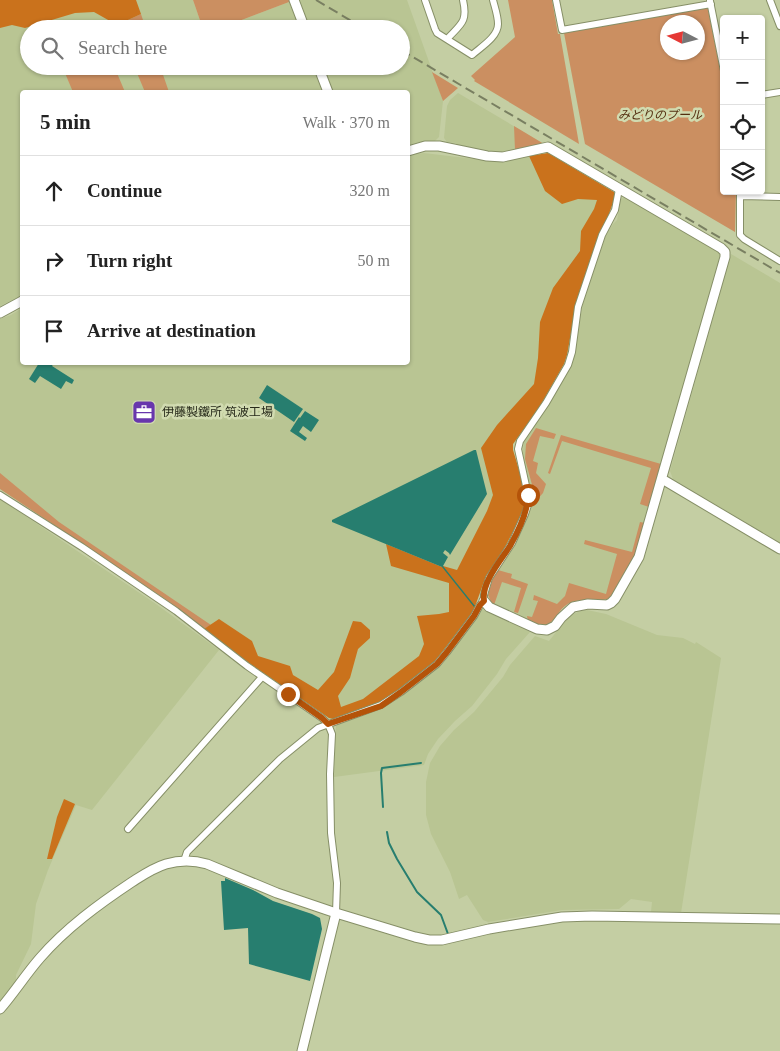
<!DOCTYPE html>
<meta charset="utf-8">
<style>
body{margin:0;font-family:"Times New Roman","Noto Sans JP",serif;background:#f2f2f2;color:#222}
.controls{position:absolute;right:15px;top:15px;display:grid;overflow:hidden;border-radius:5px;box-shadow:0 1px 4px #0004}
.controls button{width:45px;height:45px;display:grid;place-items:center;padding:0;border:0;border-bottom:1px solid #e0e0e0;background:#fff;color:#222;font:25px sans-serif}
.compass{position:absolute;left:660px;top:15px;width:45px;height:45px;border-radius:50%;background:#fff;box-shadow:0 1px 4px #0004;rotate:276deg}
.stop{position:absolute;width:15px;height:15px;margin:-11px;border:4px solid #b45309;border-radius:50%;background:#fff}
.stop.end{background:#b45309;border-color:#fff;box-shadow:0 1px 5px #0008}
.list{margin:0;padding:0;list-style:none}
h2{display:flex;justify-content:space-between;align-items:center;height:65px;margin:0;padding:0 20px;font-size:21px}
h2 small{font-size:16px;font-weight:400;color:#767676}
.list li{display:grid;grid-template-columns:32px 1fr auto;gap:15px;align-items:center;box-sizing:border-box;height:70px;padding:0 20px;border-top:1px solid #e0e0e0}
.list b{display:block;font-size:19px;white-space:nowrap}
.list em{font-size:16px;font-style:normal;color:#767676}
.icon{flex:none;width:28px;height:28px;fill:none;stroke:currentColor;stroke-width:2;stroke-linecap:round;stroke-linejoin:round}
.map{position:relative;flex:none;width:780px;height:1051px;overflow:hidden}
.search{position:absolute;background:#fff;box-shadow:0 1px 4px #0004;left:20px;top:20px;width:390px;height:55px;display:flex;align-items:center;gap:12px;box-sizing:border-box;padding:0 18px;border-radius:28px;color:#767676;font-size:19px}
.panel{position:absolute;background:#fff;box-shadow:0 1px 4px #0004;left:20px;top:90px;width:390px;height:275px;border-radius:5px}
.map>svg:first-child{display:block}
</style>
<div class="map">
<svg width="780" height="1051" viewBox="0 0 780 1051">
<rect width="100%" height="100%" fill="#c4cea3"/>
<path fill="#b9c593" d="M 0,0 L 193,0 L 203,29 L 29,29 L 29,66 L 312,66 L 322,92 L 22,92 L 22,295 L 0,306 Z
M 300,0 L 407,0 L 443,101 L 439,137 L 435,141 L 419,142 L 408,145 L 408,92 L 333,92 L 323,66 L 401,66 L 401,29 L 310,29 Z
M 289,2 L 299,29 L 218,29 Z
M 458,93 L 544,144 L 498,153 L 492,152 L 457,145 L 456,143 L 447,142 L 444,138 L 447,106 L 450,100 Z
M 424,153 L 500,162 L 548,153 L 614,192 L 576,305 L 567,355 L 564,364 L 519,438 L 513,444 L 513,450 L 524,506 L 515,529 L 503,551 L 486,576 L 473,612 L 435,661 L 329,718 L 249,663 L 165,599 L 0,489 L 0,319 L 11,315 L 22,308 L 22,362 L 408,362 L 408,157 L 416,154 Z
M 624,197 L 720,253 L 720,256 L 636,554 L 602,601 L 581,600 L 570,602 L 560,610 L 550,624 L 539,627 L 492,604 L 488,595 L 493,578 L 512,548 L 530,510 L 532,493 L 522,460 L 524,441 L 563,381 L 571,365 L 577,338 L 583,303 L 606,235 L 613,224 L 617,220 L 621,199 Z
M 731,254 L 780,283 L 780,543 L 673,479 L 670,471 Z
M 0,499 L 156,604 L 219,650 L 92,810 L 76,805 L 48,870 L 36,904 L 31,944 L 16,975 L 16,983 L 0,1002 Z
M 481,609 L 530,632 L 506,659 L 497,674 L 472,706 L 455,721 L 438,739 L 428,754 L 424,765 L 334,777 L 336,726 L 338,724 L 378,710 L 389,704 L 412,688 L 437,667 Z
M 587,610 L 606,614 L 657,635 L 683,638 L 695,644 L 696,642 L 721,658 L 681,913 L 651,912 L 652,902 L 631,899 L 619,909 L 562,910 L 488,922 L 483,920 L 467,895 L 459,899 L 450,872 L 431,834 L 426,815 L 426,782 L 430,763 L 440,746 L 454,730 L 474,712 L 503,677 L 510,665 L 535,636 L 549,641 L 569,616 L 580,611 Z"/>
<path fill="#cb8f61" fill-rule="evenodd" d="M 193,0 L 289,0 L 289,2 L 218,29 L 203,29 Z
M 508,0 L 552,0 L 558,34 L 560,34 L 579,144 L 474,81 L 475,80 L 471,76 L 515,37 Z
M 706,7 L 708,9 L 724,88 L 724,191 L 736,191 L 735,232 L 585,144 L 564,33 ZM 668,22 L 698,22 L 698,52 L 668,52 Z
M 141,14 L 146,29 L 119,29 L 117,25 Z
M 62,66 L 114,66 L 125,92 L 73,92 Z
M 134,66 L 160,66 L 169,92 L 145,92 Z
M 432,72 L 458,88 L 443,101 Z
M 514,126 L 544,144 L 515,150 Z
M 536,428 L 556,434 L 554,439 L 540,436 L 533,461 L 538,463 L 536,473 L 546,484 L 543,493 L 534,503 L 534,492 L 525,459 L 526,444 Z
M 561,435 L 661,464 L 649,507 L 640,504 L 651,468 L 562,441 L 550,474 L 548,473 Z
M 0,473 L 59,522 L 211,625 L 204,629 L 165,599 L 0,489 Z
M 640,522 L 645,523 L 636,554 L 611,598 C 597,603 586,598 572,602 C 560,606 558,617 550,623 C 547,625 542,626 539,627 L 528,621 L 527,616 L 532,617 L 538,601 L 533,600 L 534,595 L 557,604 L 565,596 L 569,583 L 606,594 L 617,554 L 584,544 L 585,540 L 632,552 Z
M 498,570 L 512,574 L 511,578 L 528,584 L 518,613 L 514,612 L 521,588 L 502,582 L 494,605 L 492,604 L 488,595 L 493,578 Z"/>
<path fill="#ca721c" d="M 0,0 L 136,0 L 141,14 L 117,25 L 94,12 L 75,13 L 25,28 L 12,25 L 0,28 Z
M 548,153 L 614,192 L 614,200 L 576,305 L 567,355 L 564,364 L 539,408 L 513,444 L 513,450 L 526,493 L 524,506 L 522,514 L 503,551 L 486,576 L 473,612 L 435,661 L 393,694 L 380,702 L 333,719 L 329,718 L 249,663 L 204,629 L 219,619 L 252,641 L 258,656 L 290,666 L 293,675 L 318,690 L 334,672 L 353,621 L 361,622 L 370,630 L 370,638 L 358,649 L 350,678 L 338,696 L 341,707 L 363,699 L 419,656 L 424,644 L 417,616 L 439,614 L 449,612 L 449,583 L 391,566 L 386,544 L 442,567 L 443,566 L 457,570 L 487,511 L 493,495 L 481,448 L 497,425 L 534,384 L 538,358 L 540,322 L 553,288 L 580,251 L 581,231 L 594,209 L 597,200 L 578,199 L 562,204 L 545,191 L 529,156 Z
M 64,799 L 75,804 L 52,859 L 47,859 L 57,817 Z"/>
<path fill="#277e6f" d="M 54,363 L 52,366 L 74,380 L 72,384 L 66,381 L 61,389 L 40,376 L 35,383 L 29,379 L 39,363 Z
M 267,385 L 303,409 L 294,422 L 259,398 Z
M 305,411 L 319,420 L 311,432 L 303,426 L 299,432 L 307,438 L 305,441 L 290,431 L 299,417 L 300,418 Z
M 474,450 L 476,450 L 487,494 L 450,555 L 449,553 L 445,550 L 443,553 L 448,557 L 443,566 L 475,606 L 474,607 L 442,567 L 332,522 L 332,520 Z
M 225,878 L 253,890 L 273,901 L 312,914 L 320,918 L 322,929 L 310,981 L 249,964 L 248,928 L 224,930 L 221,881 L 225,881 Z"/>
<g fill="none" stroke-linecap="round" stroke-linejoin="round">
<path stroke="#277e6f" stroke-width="2" d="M 383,807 L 381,773 L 382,768 L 421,763
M 387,832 L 389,843 L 397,859 L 417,892 L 441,915 L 448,934"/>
<g stroke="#868f67" stroke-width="8">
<path id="street" d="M 425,0 L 435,29 L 437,33 L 472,55 C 481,47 498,37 498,24 C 498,16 495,8 493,0
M 556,0 L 562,30 L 711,4
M 770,0 L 780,26
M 710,1 L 724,71
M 447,39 C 461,24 468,22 463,0
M 761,95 L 780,92
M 740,191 L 740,235 L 744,239 L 780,261
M 740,196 L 780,197
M 0,495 L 82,547 L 176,611 L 247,666 L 322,718 L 328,724 L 332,734 L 330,774 L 331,833 L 337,883 L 336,913
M 128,829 L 262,677
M 184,861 L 187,852 L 280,759 L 318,728 L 381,705 L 401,692 L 437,664 L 447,652 L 474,616 L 480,605 L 484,601 L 484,595 L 489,578 L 512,543 L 525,514 L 528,505 L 528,495 L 518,449 L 520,441 L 546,403 L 568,365 L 572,352 L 578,307 L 602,235 L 615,210 L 619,189"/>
</g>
<g stroke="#868f67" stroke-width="11">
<path id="secondary" d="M 294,0 L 305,29
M 318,66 L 328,92
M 408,151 L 425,146 L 439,146 L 487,156 L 503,157 L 548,147 L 721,248 L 725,252 L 725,257 L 639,557 L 615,599 L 611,603 L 607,605 L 588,604 L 573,607 L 561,618 L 555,626 L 547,630 L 537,629 L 489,607 L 484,601
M 0,313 L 22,301
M 662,479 L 780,549
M 0,1009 C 14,993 26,974 40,958 C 66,928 99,904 132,882 C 143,875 153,868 166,864 C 180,860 193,860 207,864 L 277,893 L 336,913 L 415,937 L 429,940 L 442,940 L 489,929 L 562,917 L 592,916 L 780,919
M 302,1051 L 336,913"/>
</g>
<use href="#street" stroke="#fff" stroke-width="6"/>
<use href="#secondary" stroke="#fff" stroke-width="9"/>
<path stroke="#797f61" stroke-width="2" stroke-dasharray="10 5" stroke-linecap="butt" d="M 316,0 L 365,29
M 401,50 L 780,273"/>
</g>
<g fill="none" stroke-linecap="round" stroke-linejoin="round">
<path stroke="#b45309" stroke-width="6" d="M 288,694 L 322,718 L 328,724 L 381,706 L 401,692 L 437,664 L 447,652 L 474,616 L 480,605 L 484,601 C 481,583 501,560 510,546 C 519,530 528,512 528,495"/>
</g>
<defs>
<g id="office-square" transform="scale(1.25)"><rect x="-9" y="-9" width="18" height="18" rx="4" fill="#6836ad" stroke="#d1dbb0"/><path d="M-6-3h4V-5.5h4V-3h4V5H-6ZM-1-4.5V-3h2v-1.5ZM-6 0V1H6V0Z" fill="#fff"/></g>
</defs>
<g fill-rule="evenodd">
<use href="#office-square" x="144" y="412"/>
</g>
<g text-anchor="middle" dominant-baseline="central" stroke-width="5" stroke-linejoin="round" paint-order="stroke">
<g font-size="12" font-style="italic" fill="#542f10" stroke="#d1dbb0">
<text x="660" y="115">みどりのプール</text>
</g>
<g font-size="12" fill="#272a1a" stroke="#d1dbb0" text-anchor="start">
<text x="162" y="412">伊藤製鐵所 筑波工場</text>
</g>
</g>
</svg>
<div class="controls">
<button>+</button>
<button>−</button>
<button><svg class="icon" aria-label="locate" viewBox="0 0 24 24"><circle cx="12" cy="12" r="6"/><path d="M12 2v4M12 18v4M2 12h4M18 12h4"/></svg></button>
<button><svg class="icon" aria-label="layers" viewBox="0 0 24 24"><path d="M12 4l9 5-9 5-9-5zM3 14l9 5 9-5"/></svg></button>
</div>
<svg class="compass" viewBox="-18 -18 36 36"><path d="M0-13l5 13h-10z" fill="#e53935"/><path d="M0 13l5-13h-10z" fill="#767676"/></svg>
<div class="stop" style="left:528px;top:495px"></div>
<div class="stop end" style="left:288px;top:694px"></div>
<div class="search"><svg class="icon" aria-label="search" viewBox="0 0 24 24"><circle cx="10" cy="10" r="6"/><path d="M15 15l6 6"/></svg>Search here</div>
<section class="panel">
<h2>5 min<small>Walk · 370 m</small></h2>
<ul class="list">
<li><svg class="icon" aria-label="ahead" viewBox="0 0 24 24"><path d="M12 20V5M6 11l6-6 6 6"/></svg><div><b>Continue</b></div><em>320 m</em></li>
<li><svg class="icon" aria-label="right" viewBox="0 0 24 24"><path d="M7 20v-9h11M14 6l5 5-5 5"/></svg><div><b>Turn right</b></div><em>50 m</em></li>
<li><svg class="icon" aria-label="arrive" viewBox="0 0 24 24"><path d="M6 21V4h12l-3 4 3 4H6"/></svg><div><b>Arrive at destination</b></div></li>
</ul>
</section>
</div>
